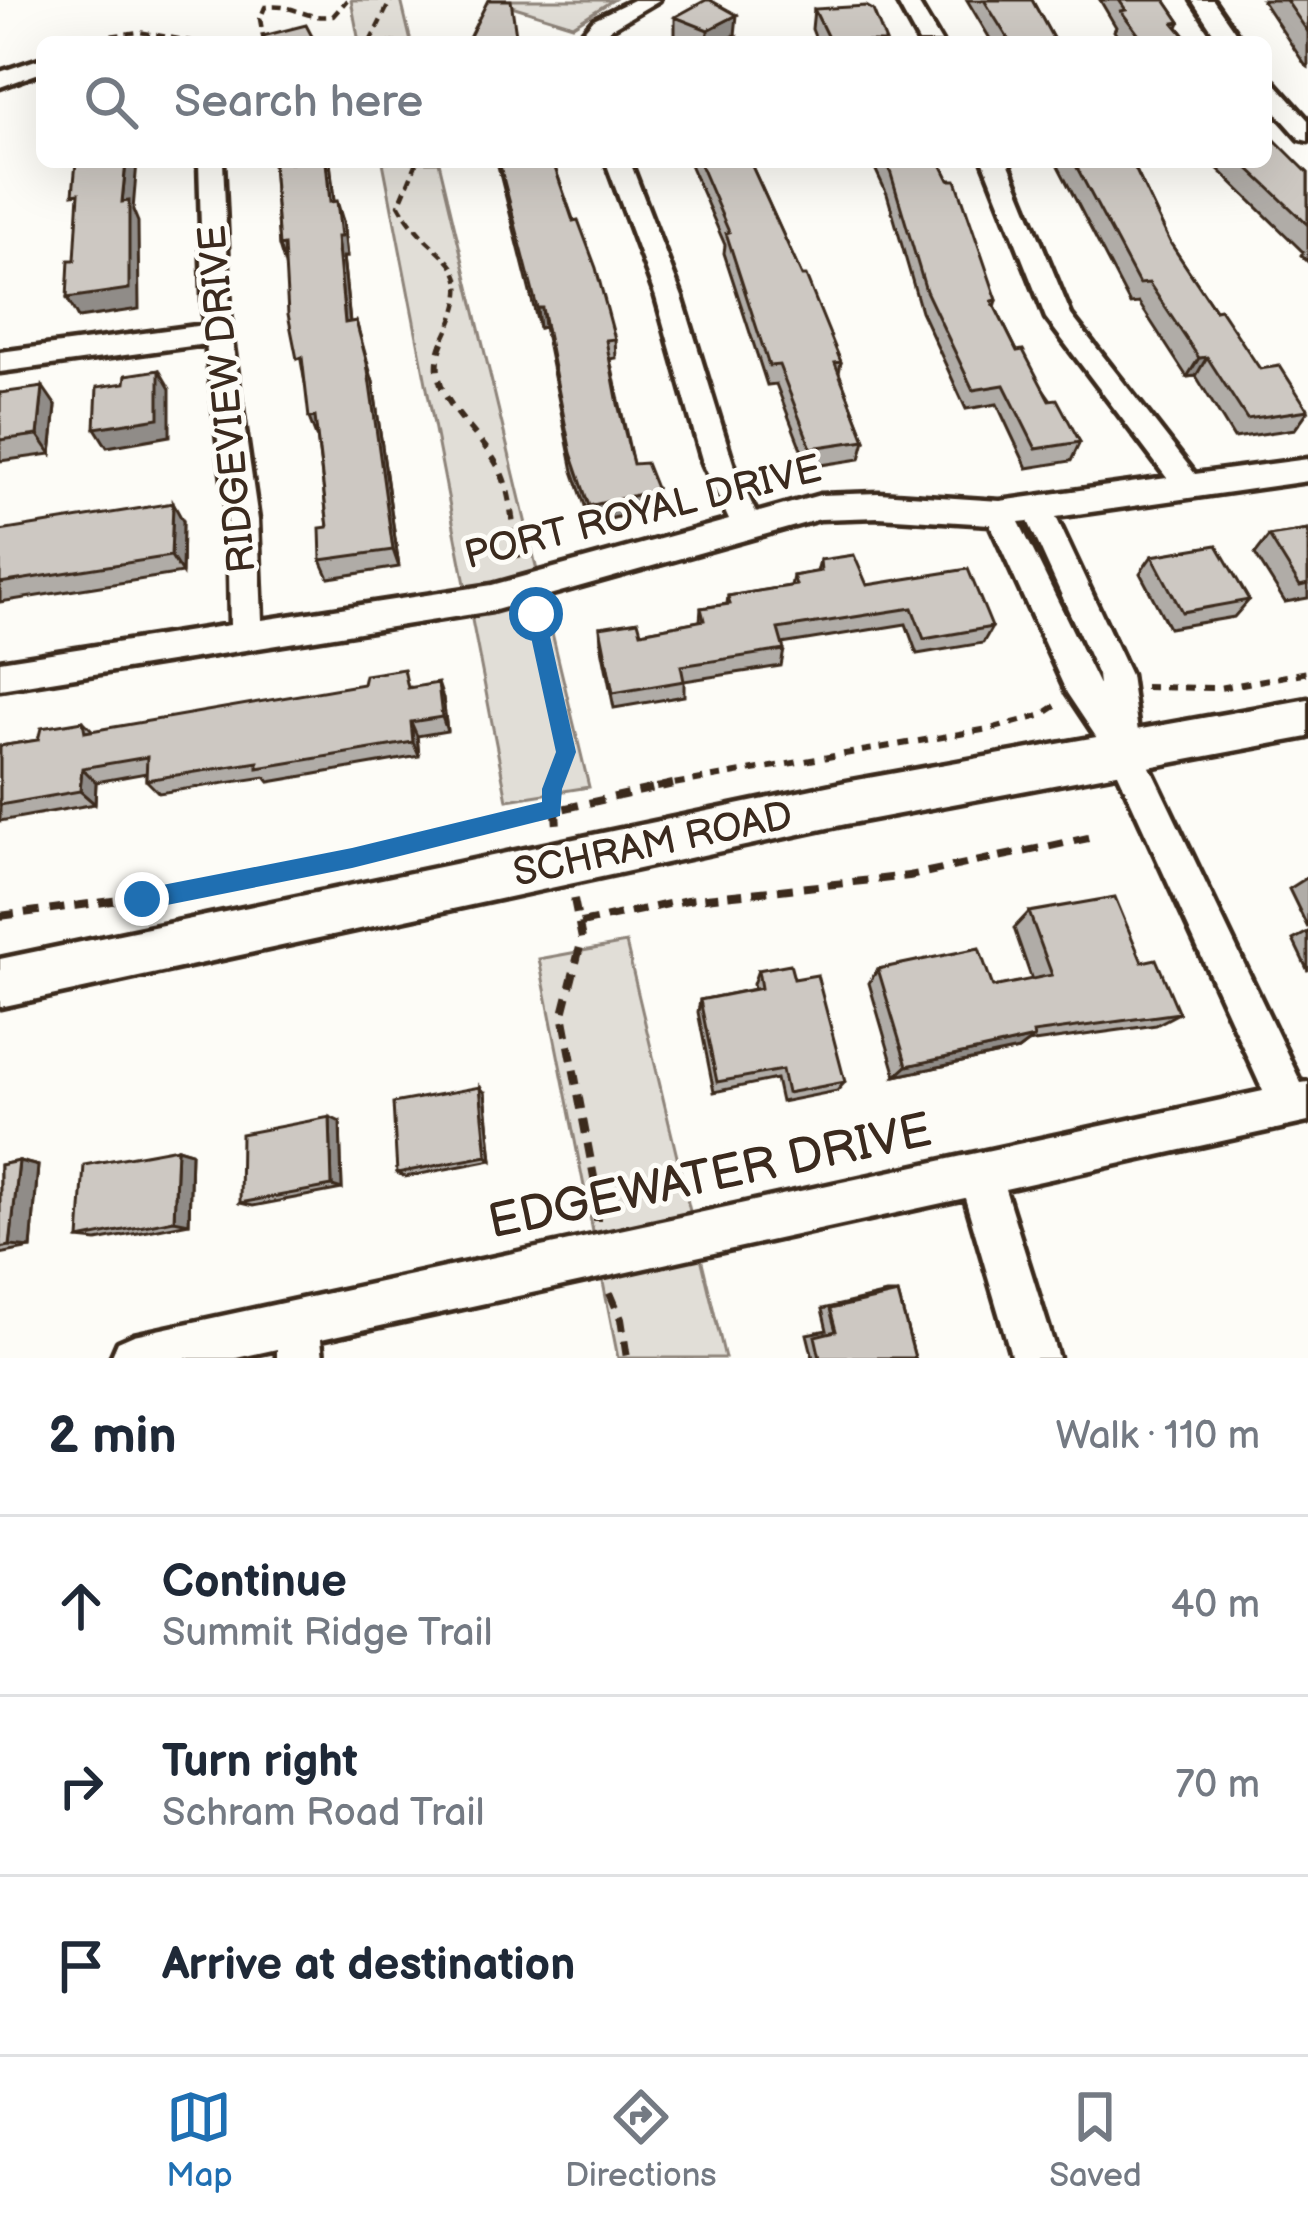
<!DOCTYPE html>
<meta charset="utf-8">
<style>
body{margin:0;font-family:"Balsamiq Sans",sans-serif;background:#f2f2f3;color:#1f2937}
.stop{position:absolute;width:36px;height:36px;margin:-27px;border:9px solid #1f6fb2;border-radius:50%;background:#fff}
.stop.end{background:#1f6fb2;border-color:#fff;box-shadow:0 3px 12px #0008}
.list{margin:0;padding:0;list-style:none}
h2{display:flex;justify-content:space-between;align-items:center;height:156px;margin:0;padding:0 48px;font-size:51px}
h2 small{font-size:39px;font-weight:400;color:#747a83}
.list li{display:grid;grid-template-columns:78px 1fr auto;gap:36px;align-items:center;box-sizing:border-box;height:180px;padding:0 48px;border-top:3px solid #e0e1e3}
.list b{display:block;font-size:45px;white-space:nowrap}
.list p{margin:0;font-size:39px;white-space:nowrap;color:#747a83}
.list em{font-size:39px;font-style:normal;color:#747a83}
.icon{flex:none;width:66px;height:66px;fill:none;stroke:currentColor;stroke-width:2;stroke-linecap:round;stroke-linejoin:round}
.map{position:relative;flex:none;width:1308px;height:1358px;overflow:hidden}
.search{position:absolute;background:#fff;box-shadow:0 12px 48px #0002;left:36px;right:36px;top:36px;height:132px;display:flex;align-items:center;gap:30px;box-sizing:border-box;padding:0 42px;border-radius:18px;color:#747a83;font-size:45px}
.sheet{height:696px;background:#fff}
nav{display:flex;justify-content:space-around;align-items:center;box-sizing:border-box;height:168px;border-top:3px solid #e0e1e3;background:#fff;font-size:33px;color:#747a83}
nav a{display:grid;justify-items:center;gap:6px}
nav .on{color:#1f6fb2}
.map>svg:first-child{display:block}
</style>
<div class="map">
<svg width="1308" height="1358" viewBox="0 0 1308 1358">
<rect width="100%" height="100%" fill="#fdfcf7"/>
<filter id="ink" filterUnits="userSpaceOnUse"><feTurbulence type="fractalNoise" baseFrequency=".00833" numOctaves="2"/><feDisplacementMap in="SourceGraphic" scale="24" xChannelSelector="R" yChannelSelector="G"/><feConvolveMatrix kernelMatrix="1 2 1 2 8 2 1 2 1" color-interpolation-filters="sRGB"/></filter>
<g filter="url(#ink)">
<path fill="#e1ded7" stroke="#8e847a" stroke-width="3" d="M 351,0 L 401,0 L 411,42 L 359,42 Z
M 492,0 L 613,0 L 573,25 Z
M 383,162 L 439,162 L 589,787 L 507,800 Z
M 626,943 L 725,1358 L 618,1358 L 539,959 Z"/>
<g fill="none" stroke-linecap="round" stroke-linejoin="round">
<g stroke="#3b2a1e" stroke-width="9">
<path id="minor" d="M 633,0 L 659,0 L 610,29 L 597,42 L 574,42 L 594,19 Z
M 896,0 L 916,0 L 941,42 L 919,42 Z
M 1192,0 L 1213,0 L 1242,42 L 1220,42 Z
M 42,58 L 42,72 L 0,87 L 0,72 Z
M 1266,80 L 1274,82 L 1308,120 L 1308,141 L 1300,139 L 1266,101 Z
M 199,162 L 223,162 L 231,333 L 258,520 L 262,620 L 492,585 L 729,520 L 703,463 L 656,297 L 606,162 L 630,162 L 682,297 L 733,463 L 756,513 L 820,495 L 879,493 L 1000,501 L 1167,478 L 1046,318 L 984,162 L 1008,162 L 1071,315 L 1195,474 L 1308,459 L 1308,481 L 1056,517 L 1130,675 L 1140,746 L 1301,1083 L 1308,1082 L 1308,1122 L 1005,1189 L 1058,1358 L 1012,1358 L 965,1198 L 321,1339 L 323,1358 L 277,1358 L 277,1349 L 236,1358 L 111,1358 L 118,1342 L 134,1335 L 1263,1091 L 1113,762 L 1067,693 L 990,524 L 879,517 L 820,519 L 492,611 L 0,689 L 0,661 L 230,625 L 228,520 L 206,344 L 0,372 L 0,352 L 204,325 ZM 1028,521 L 1098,675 L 1099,685 L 1019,522 Z"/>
</g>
<g stroke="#3b2a1e" stroke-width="9">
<path id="major" d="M 1308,699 L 1308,737 L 846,824 L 0,1007 L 0,959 L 846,782 Z"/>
</g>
<path stroke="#3b2a1e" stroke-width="4.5" stroke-dasharray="9 6" stroke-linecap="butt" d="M 67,42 L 139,32 L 196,42
M 264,42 L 260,19 L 265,7 C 295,3 303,20 333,16 L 347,0
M 370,42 L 391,0
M 417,162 L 399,205 C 436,270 487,253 441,345"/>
<path stroke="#3b2a1e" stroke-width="6" stroke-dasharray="10 9" stroke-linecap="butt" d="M 443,342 C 419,398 483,428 502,475 C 513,501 512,532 519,560
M 535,613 L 566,751 L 553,787
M 1145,687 L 1220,688 L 1308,672
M 656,787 L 994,728 L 1040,716 L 1057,705"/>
<path stroke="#3b2a1e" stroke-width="8" stroke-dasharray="15 10" stroke-linecap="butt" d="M 554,784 L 557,827
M 574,899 L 582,939 L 563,1014 L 597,1193 L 597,1221
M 0,916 L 209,888 L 673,784
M 581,923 L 687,900 L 909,876 L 1093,837
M 610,1293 L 621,1319 L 627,1358"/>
<use href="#minor" fill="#fdfcf7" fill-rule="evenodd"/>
<use href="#major" fill="#fdfcf7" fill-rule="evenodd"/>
</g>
<path fill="#b0aca7" stroke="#3b2a1e" stroke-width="3" d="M 967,0 L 1032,0 L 1055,42 L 992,42 Z
M 1100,0 L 1165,0 L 1180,22 L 1178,27 L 1190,42 L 1121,42 L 1114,31 L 1116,27 Z
M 1262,0 L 1308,0 L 1308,67 L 1305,65 Z
M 814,9 L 886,42 L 817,42 L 812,29 Z
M 675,17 L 735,35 L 723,42 L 687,42 L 675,37 Z
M 1280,147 L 1308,173 L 1308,262 L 1301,255 L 1303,252 L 1211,162 L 1266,162 Z
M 273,162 L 333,162 L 330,162 L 334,201 L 343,221 L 347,257 L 343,257 L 350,322 L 373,382 L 399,567 L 329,578 L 321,560 L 328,527 L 317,436 L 304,378 L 285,265 L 279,246 Z
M 497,162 L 553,162 L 615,339 L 616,358 L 610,359 L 633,464 L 656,488 L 656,506 L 649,510 L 591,523 L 573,471 L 544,327 L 539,328 Z
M 689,162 L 750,162 L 841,362 L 839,373 L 865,440 L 860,459 L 808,467 L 776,384 L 767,385 L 724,253 L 725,245 Z
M 872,162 L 940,162 L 997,300 L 995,307 L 1017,351 L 1080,442 L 1071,461 L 1027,468 L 997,404 L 966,409 L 921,311 L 887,194 Z
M 1056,162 L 1132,162 L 1171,244 L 1215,310 L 1260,369 L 1308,408 L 1308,411 L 1295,429 L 1234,438 L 1196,376 L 1187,377 L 1139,303 L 1130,304 Z
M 0,393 L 56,406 L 51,454 L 0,461 Z
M 183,521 L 182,573 L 0,602 L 0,531 Z
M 1308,530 L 1308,598 L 1285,602 L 1255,554 L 1269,536 Z
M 1152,556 L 1249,600 L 1234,617 L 1169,628 L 1140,573 Z
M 820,560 L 867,585 L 992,627 L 983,643 L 917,654 L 906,624 L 782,644 L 784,650 L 781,666 L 684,681 L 684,696 L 614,708 L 601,643 L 600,627 L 641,632 L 700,621 L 701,608 L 727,604 L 728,596 L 791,586 L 793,576 L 817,572 Z
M 410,687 L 443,698 L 447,731 L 417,736 L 419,756 L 269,782 L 265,777 L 159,793 L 146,780 L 146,773 L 96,782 L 95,804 L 0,821 L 0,746 L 38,740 L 83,721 L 93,731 Z
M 1308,877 L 1308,928 L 1289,889 Z
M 1029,912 L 1142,962 L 1179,1013 L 1156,1025 L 1027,1043 L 1018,1050 L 896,1076 L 869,983 L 878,969 L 993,987 L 1032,980 L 1014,928 Z
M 1308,932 L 1308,971 L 1293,940 Z
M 758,970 L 794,979 L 845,1082 L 837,1091 L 781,1102 L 776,1079 L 714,1092 L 698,1012 L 700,1000 L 754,989 L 753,984 Z
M 485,1093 L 492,1160 L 405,1177 L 397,1173 Z
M 340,1122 L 342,1189 L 253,1206 L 240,1203 Z
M 177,1148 L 191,1152 L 189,1223 L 97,1241 L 79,1239 Z
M 19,1161 L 38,1166 L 31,1248 L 0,1254 L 0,1165 Z
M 886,1294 L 898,1294 L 915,1358 L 813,1358 L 807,1334 L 827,1330 L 822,1309 Z"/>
<path fill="#908c88" stroke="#3b2a1e" stroke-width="3" d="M 737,15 L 735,35 L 723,42 L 708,42 L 708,30 Z
M 126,162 L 137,162 L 133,210 L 138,222 L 139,309 L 78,318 L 67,298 L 122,202 Z
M 326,162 L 330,162 L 336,222 L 330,202 Z
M 337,201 L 343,221 L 347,257 L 343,257 L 352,343 L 345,323 L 337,237 Z
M 537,308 L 542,308 L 544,327 L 539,328 Z
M 356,321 L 373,382 L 399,567 L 393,550 Z
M 1207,357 L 1196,376 L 1187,377 L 1199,358 Z
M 159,370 L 170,389 L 170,436 L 107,447 L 95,428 Z
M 43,387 L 56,406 L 51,454 L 38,435 Z
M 315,417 L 322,435 L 316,436 L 309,418 Z
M 656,488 L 656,506 L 649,510 L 591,523 L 589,506 Z
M 173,503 L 183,521 L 182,573 L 171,556 Z
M 438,683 L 443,698 L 447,731 L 442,717 Z
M 411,722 L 417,736 L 419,756 L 413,742 Z
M 82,768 L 96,782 L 95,804 L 80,791 Z
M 1034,1038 L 1018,1050 L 896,1076 L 907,1066 Z
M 480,1087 L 485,1093 L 492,1160 L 487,1156 Z
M 330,1117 L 340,1122 L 342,1189 L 332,1186 Z
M 177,1148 L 191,1152 L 189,1223 L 174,1220 Z
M 19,1161 L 38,1166 L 31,1248 L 10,1246 Z"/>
<path fill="#cdc8c2" stroke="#3b2a1e" stroke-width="3" d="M 488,0 L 511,0 L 517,42 L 467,42 Z
M 706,0 L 710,0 L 737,15 L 708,30 L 675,17 Z
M 984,0 L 1032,0 L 1055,42 L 1010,42 Z
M 1119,0 L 1165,0 L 1180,22 L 1174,23 L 1190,42 L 1144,42 L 1121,11 L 1126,10 Z
M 1286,0 L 1308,0 L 1308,32 Z
M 866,6 L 873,10 L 886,42 L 830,42 L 814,9 Z
M 306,25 L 315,42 L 266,42 L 263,36 Z
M 1266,131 L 1308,173 L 1308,225 L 1242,162 L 1266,162 Z
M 76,162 L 126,162 L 122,202 L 129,201 L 129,289 L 67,298 L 69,260 L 75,260 L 79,193 L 73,194 Z
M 273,162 L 326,162 L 330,202 L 337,201 L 341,237 L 337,237 L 345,323 L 356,321 L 367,363 L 393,550 L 321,560 L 320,528 L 328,527 L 315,417 L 309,418 L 302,357 L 297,359 L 288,314 L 284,245 L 279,246 Z
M 499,162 L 553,162 L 573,221 L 578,220 L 596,268 L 615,339 L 606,340 L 618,404 L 633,464 L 646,463 L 656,488 L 649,492 L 589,506 L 571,453 L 542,308 L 537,308 Z
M 699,162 L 750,162 L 802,276 L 806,276 L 841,362 L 835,363 L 865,440 L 811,448 L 779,365 L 769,366 L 726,233 L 729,232 Z
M 886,162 L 940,162 L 949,180 L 956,180 L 997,300 L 992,301 L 1017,351 L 1023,350 L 1049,400 L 1057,399 L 1080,442 L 1036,449 L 1004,385 L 973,390 L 926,291 L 891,174 Z
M 1074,162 L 1132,162 L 1171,244 L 1215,310 L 1220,309 L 1260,369 L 1280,366 L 1308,410 L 1247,419 L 1207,357 L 1199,358 L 1149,283 L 1139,284 Z
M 159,370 L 159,418 L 95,428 L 97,387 L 125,383 L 126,375 Z
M 43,387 L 38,435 L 0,440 L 0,393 Z
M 173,503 L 171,556 L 0,583 L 0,531 Z
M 1308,530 L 1308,584 L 1300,586 L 1269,536 Z
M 1217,545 L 1249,600 L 1182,612 L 1152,556 Z
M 854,555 L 867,585 L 968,569 L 992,627 L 924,639 L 912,608 L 778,629 L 784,650 L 681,666 L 684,681 L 613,693 L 600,627 L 638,621 L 641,632 L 704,620 L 701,608 L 730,604 L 728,596 L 796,585 L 793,576 L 821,571 L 820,560 Z
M 404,669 L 408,688 L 438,683 L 442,717 L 411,722 L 413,742 L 258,768 L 258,762 L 146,780 L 147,757 L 82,768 L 80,791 L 0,805 L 0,746 L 38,740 L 41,728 L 83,721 L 85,732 L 363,684 L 365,675 Z
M 1115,897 L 1142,962 L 1156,959 L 1179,1013 L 1033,1033 L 1034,1038 L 907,1066 L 878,969 L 979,948 L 993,987 L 1052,975 L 1029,912 Z
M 790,964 L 794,979 L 817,975 L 845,1082 L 787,1093 L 782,1070 L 717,1082 L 700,1000 L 761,988 L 758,970 Z
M 480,1087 L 487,1156 L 397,1173 L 393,1103 Z
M 330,1117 L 332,1186 L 240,1203 L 241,1134 Z
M 177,1148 L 174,1220 L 79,1239 L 84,1165 Z
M 19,1161 L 10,1246 L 0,1248 L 0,1165 Z
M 898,1294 L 915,1358 L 820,1358 L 815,1336 L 836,1331 L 830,1309 Z"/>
</g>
<path fill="#1f6fb2" d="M 536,607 L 545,614 L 576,752 L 562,789 L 560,816 L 352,868 L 142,910 L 134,907 L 131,899 L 142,889 L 352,848 L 542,802 L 542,789 L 556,752 L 526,614 Z"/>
<g text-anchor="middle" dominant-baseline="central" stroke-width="10" stroke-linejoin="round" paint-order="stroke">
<g font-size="39" fill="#3b2a1e" stroke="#fdfcf7">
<text transform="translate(228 399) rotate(-95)">RIDGEVIEW DRIVE</text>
<text transform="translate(643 513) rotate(-14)">PORT ROYAL DRIVE</text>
<text transform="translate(653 845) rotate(-12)">SCHRAM ROAD</text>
</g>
<g font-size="48" fill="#3b2a1e" stroke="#fdfcf7">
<text transform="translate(710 1177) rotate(-12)">EDGEWATER DRIVE</text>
</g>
</g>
</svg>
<div class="stop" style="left:536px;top:614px"></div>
<div class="stop end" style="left:142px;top:899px"></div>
<div class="search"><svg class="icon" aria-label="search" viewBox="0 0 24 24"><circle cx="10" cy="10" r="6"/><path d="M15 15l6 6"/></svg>Search here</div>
</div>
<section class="sheet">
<h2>2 min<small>Walk · 110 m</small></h2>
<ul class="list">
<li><svg class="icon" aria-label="ahead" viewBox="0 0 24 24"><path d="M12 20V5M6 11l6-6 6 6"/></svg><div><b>Continue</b><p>Summit Ridge Trail</p></div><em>40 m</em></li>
<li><svg class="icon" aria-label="right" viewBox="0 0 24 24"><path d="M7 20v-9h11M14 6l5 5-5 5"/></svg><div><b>Turn right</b><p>Schram Road Trail</p></div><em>70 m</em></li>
<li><svg class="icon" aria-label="arrive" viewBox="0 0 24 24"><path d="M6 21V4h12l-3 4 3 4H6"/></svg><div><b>Arrive at destination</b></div></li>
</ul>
</section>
<nav>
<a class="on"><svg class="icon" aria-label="map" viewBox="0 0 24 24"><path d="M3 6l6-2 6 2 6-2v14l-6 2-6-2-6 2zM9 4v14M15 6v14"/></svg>Map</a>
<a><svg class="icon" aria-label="directions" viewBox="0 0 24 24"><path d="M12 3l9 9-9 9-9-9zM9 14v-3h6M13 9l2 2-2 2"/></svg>Directions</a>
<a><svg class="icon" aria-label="saved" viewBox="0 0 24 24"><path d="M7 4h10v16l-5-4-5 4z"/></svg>Saved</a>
</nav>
